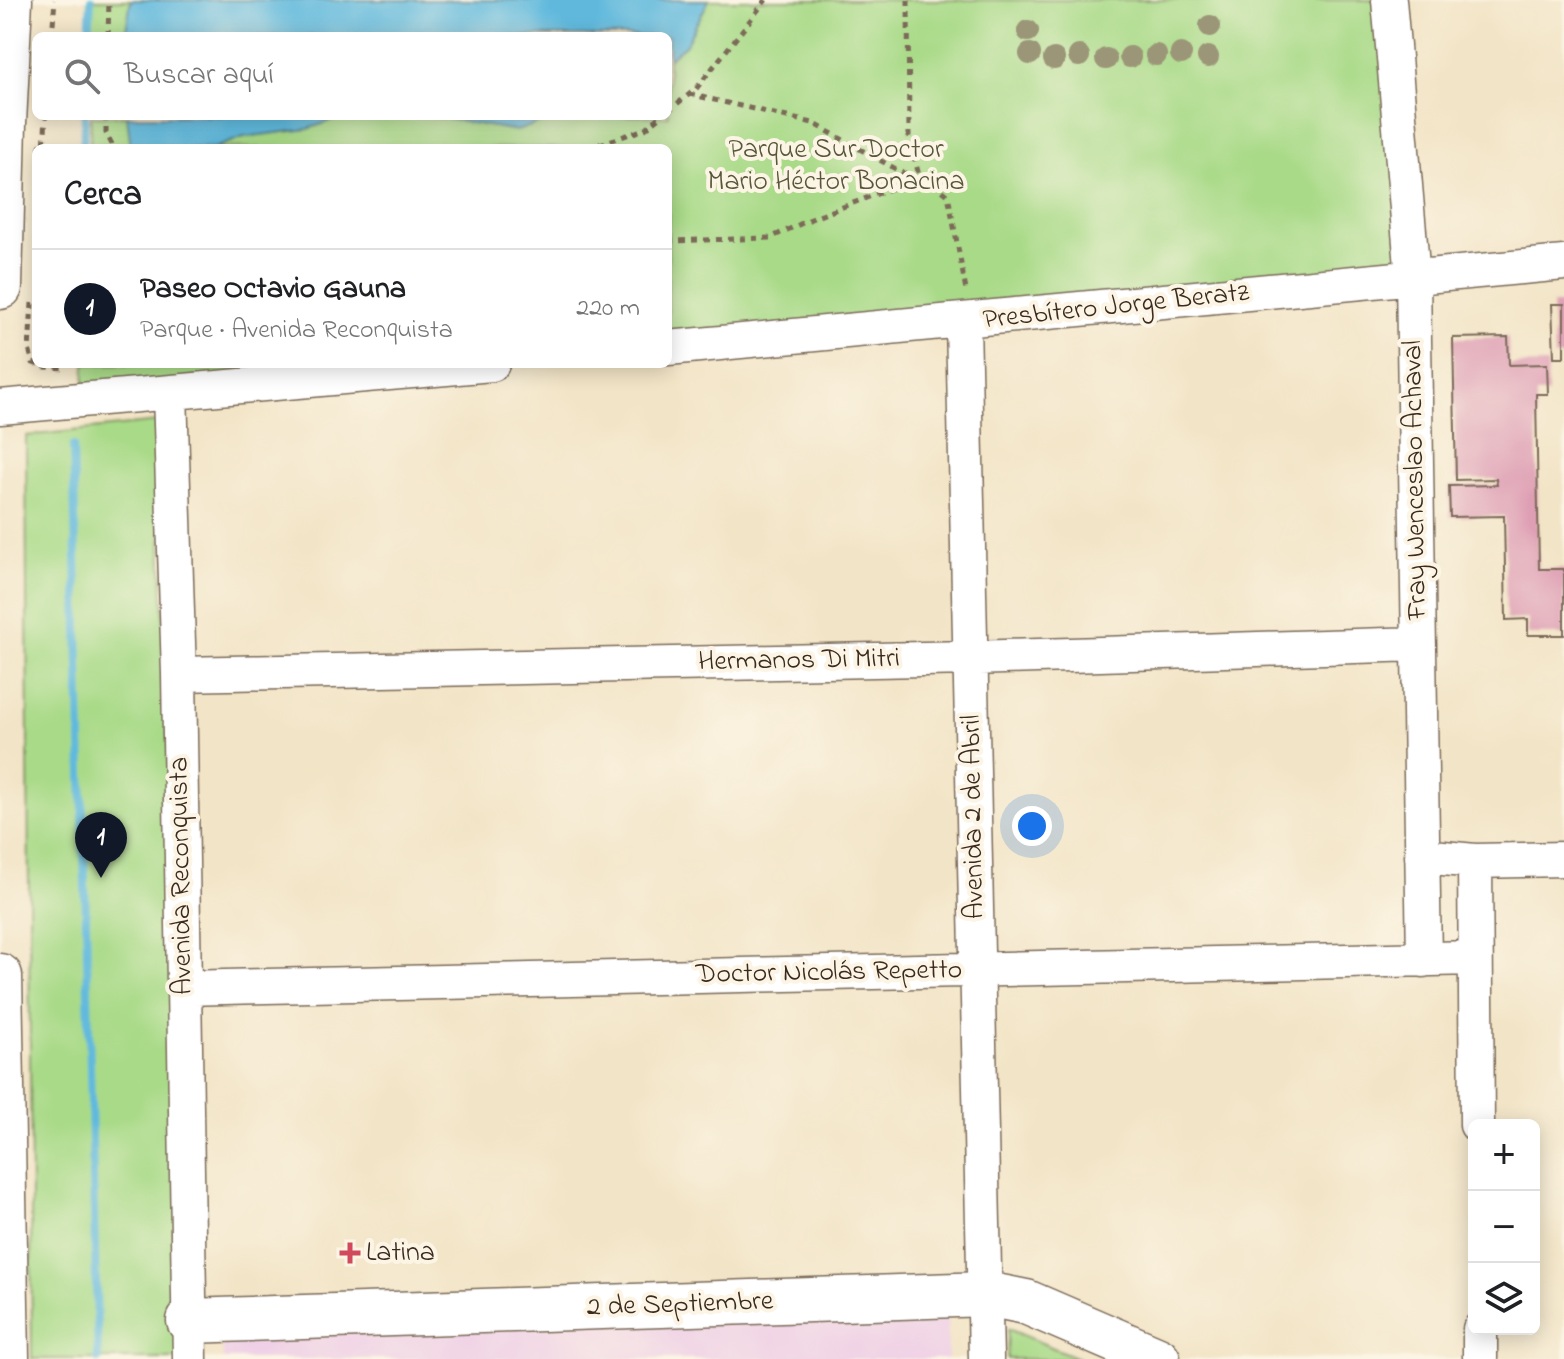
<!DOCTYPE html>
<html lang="es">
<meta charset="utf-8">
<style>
body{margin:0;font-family:"Indie Flower",sans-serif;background:#f6f6f6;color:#202124}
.controls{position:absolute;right:24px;bottom:24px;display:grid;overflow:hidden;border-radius:12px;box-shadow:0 4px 20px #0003}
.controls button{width:72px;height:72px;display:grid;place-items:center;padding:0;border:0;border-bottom:2px solid #e0e0e0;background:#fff;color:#202124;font:40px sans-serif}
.you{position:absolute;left:1032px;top:826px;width:28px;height:28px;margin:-20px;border:6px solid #fff;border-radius:50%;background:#1a73e8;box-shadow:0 0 0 12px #1a73e833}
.badge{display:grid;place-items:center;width:52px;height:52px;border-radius:50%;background:#111827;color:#fff;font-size:26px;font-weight:700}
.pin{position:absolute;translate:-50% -66px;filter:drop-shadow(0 2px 4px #0008)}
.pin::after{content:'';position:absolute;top:42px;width:28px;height:24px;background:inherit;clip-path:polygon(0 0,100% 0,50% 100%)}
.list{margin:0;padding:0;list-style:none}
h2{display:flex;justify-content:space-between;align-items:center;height:104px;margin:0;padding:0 32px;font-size:34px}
h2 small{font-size:26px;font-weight:400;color:#757577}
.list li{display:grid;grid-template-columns:52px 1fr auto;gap:24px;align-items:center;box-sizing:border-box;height:120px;padding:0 32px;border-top:2px solid #e0e0e0}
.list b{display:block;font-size:30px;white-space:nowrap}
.list p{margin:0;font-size:26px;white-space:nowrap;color:#757577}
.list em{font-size:26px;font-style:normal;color:#757577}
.icon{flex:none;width:44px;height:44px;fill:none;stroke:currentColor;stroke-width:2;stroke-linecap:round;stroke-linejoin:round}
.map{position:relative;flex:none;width:1564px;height:1359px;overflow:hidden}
.search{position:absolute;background:#fff;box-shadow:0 4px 20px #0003;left:32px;top:32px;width:640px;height:88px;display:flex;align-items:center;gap:20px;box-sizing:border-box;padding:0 28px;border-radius:12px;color:#757577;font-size:30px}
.panel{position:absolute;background:#fff;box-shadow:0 4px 20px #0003;left:32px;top:144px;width:640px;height:224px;border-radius:12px}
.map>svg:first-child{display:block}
</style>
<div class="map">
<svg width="1564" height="1359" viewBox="0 0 1564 1359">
<rect width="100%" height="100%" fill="#fcf5e5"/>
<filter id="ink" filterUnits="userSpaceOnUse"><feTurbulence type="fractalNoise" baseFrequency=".0125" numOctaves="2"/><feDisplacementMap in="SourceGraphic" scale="16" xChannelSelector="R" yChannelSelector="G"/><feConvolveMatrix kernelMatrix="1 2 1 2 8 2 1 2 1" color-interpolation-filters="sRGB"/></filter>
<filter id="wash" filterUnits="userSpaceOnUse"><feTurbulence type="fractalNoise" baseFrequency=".006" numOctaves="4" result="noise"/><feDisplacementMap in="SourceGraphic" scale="32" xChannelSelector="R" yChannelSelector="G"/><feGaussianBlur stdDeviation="1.8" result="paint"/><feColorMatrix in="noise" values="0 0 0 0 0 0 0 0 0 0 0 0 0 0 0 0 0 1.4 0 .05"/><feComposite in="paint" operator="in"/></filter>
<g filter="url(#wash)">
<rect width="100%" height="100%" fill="#f2e4c6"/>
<path fill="#efd0e6" d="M 947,1310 L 948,1359 L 223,1359 L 222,1332 Z"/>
<path fill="#a9da88" stroke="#728253" stroke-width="2" d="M 93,0 L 1389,0 L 1413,278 L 668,348 L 668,148 L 90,148 L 91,116 L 668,116 L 668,36 L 92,36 Z
M 85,364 L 492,364 L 84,400 Z
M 157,422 L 189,1359 L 32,1359 L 26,436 Z
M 1008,1329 L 1080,1359 L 1007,1359 Z"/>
<path fill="#60b9dd" stroke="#4e727e" stroke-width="2" d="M 131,0 L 709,0 L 686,44 L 668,59 L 668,36 L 125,36 Z
M 127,116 L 344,116 L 308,129 L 244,137 L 214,148 L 131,148 Z
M 430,116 L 558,116 L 517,131 Z"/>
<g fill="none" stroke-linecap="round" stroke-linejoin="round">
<path stroke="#60b9dd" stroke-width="8" d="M 89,36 L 91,0
M 83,148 L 85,116
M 73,446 L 98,1359"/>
</g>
<g id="blocks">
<path fill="#de9eb4" d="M 1552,304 L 1564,304 L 1564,357 L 1554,357 Z
M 1508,337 L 1509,365 L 1547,364 L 1548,394 L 1536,394 L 1539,569 L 1564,569 L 1564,635 L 1528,635 L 1528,619 L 1506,620 L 1504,516 L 1450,517 L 1449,486 L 1497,485 L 1496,479 L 1456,480 L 1453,338 Z"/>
</g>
</g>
<g filter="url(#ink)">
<use href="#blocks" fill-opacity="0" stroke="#7b6b59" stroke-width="2"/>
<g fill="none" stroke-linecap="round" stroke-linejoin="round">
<g stroke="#7b6b59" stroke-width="37">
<path id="minor" d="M 1389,0 L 1413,278 L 1424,960
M 963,322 L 986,1359
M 668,348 L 1564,263
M 170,393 L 179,674 L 190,1359
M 0,407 L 492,364
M 179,674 L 972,658 L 1419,644
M 1422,856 L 1475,861 L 1564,859
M 1475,861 L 1477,1125
M 184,988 L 1474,958
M 1480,1329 L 1480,1359"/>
</g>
<g stroke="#7b6b59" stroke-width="47">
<path id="major" d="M 189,1321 L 986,1294 L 1026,1302 L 1158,1359"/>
</g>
<g stroke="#7b6b59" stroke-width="47">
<path id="highway" d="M 0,287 L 4,123 L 10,0
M 0,976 L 7,1359"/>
</g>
<path stroke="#7b6b59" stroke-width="5" stroke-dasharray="6 6" stroke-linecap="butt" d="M 908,0 L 909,137 L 921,183
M 52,36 L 55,0
M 108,36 L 109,0
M 689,94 L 813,123 L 921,183
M 668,111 L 696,89 L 766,0
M 106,116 L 106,133 L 114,148
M 38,145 L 44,148 L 46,116
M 369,148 L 373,148
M 588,148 L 645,129 L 661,116
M 668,241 L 770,238 L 811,219 L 890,189 L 932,182 L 948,195 L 966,290
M 32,303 L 29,349 L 33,363 L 45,367 L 66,368"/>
<use href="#minor" stroke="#fff" stroke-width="34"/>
<use href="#major" stroke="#fff" stroke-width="44"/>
<use href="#highway" stroke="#fff" stroke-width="44"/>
</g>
<g fill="#9c9678">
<circle cx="1210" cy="26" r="11"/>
<circle cx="1028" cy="31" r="11"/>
<circle cx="1030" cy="54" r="11"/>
<circle cx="1181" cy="54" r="11"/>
<circle cx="1156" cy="55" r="11"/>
<circle cx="1079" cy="56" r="11"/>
<circle cx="1130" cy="57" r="11"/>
<circle cx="1208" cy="57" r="11"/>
<circle cx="1054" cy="59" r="11"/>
<circle cx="1106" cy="59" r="11"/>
</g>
</g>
<path fill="#d1495b" stroke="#fcf5e5" stroke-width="3" d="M346 1241h8v8h8v8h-8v8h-8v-8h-8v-8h8z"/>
<g text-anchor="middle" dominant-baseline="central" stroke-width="8" stroke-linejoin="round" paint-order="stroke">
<g font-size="28" fill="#565638" stroke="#fcf5e5">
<text x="836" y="150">Parque Sur Doctor<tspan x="836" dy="32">Mario Héctor Bonacina</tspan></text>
</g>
<g font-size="28" fill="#3b2a1e" stroke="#fcf5e5">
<text transform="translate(1116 307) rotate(-6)">Presbítero Jorge Beratz</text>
<text transform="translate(1416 480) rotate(-91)">Fray Wenceslao Achaval</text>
<text transform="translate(799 661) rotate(-1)">Hermanos Di Mitri</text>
<text transform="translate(974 817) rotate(-91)">Avenida 2 de Abril</text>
<text transform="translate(182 876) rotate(-91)">Avenida Reconquista</text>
<text transform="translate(829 973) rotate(-1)">Doctor Nicolás Repetto</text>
<text transform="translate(680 1305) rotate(-2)">2 de Septiembre</text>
</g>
<g font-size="28" fill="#3b2a1e" stroke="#fcf5e5" text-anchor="start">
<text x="366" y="1253">Latina</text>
</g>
</g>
</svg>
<div class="controls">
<button>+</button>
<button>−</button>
<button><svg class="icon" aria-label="layers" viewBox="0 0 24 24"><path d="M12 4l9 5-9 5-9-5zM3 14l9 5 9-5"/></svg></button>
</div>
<div class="you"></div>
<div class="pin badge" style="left:101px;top:878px">1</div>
<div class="search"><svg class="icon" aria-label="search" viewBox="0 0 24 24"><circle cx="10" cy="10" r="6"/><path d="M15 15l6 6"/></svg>Buscar aquí</div>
<section class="panel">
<h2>Cerca<small></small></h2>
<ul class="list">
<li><span class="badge">1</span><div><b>Paseo Octavio Gauna</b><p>Parque · Avenida Reconquista</p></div><em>220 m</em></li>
</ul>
</section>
</div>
